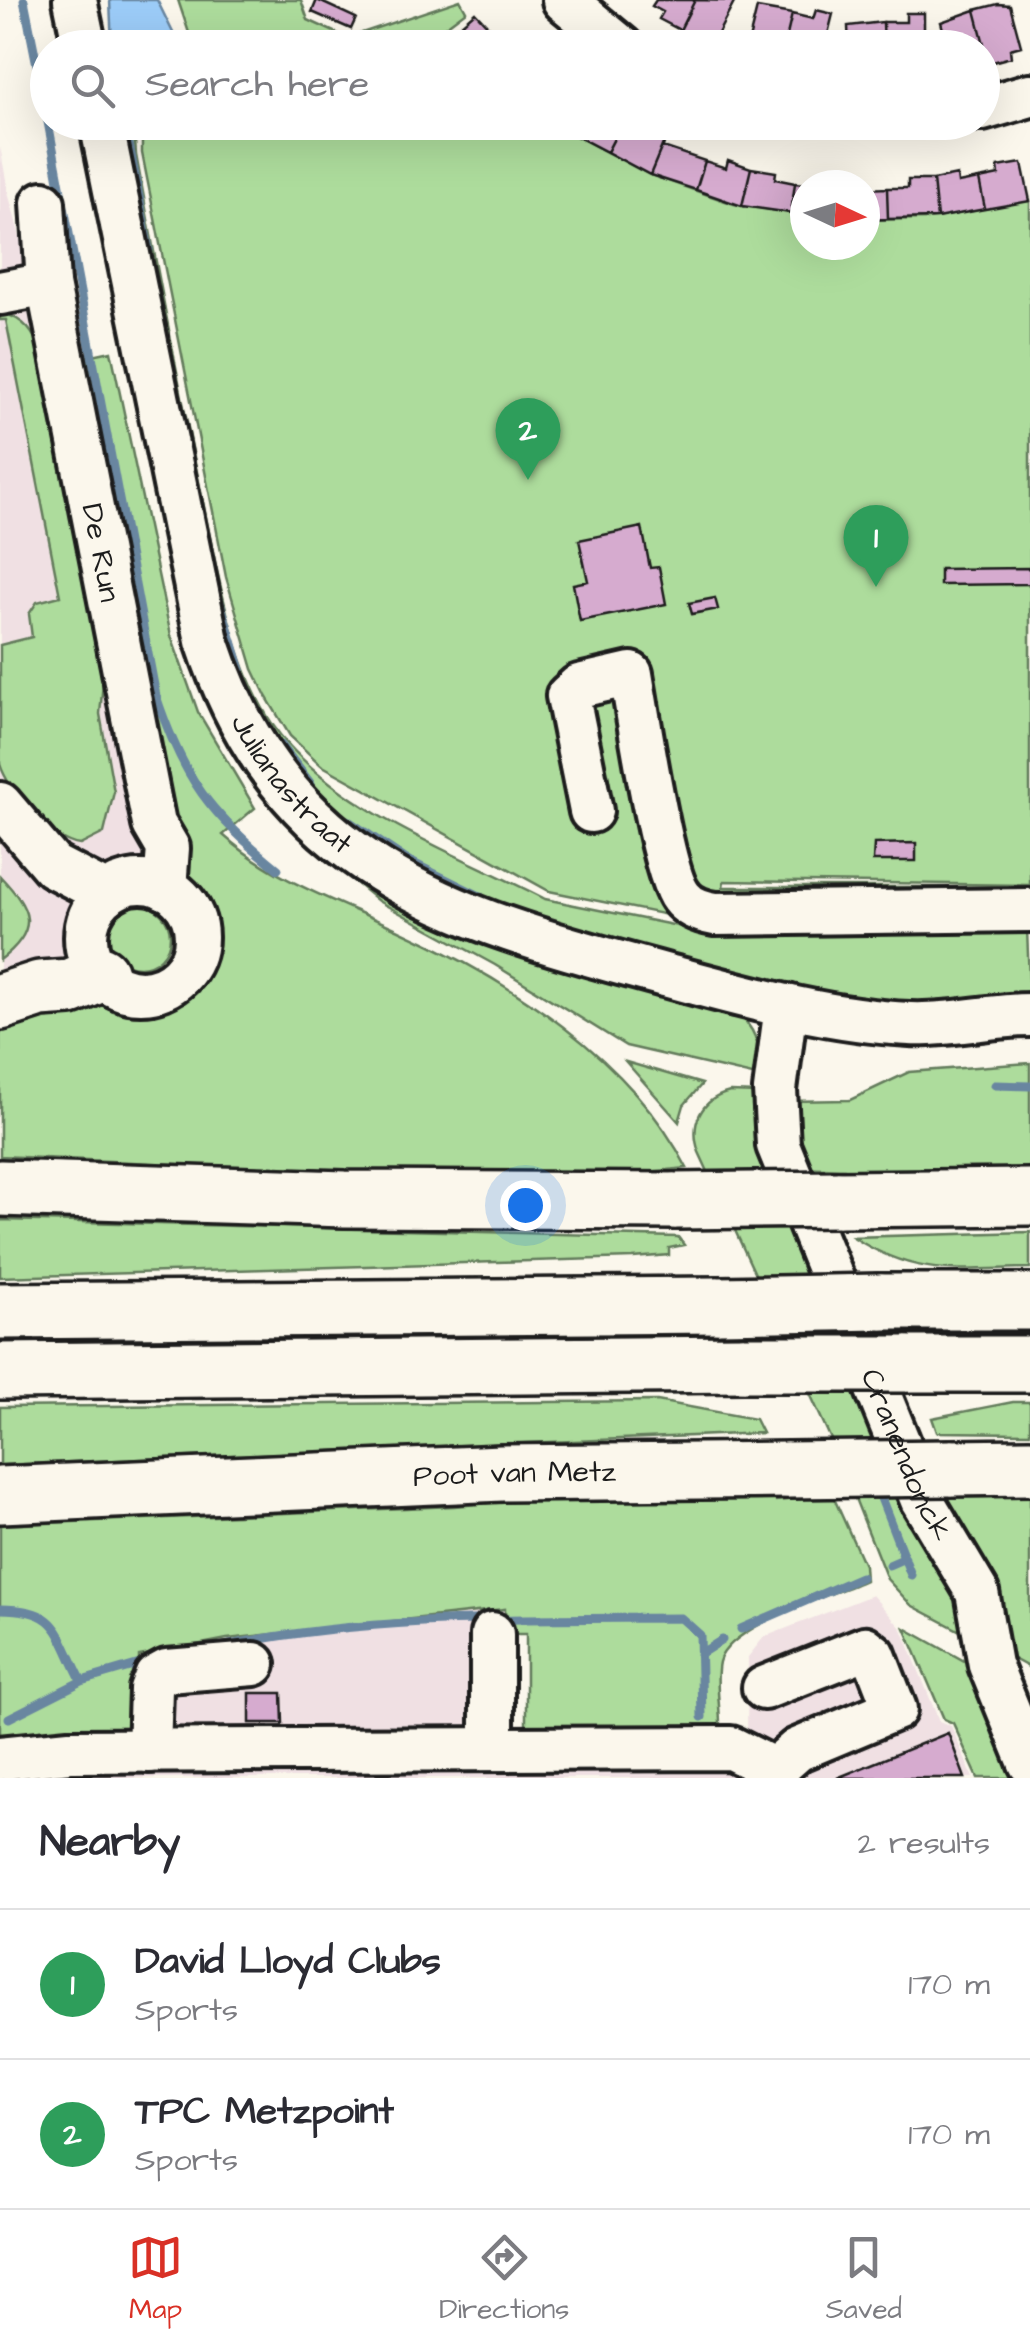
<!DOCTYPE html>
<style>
body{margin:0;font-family:"Architects Daughter",sans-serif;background:#f2f2f3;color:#2b2b33}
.compass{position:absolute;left:790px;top:170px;width:90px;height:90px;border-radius:50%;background:#fff;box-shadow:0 10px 40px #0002;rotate:94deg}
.you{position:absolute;left:525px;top:1205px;width:35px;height:35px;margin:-25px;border:8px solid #fff;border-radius:50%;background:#1a73e8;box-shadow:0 0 0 15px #1a73e833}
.badge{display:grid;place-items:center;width:65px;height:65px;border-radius:50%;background:#d93025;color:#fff;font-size:32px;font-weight:700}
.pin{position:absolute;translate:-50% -82px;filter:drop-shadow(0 2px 5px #0008)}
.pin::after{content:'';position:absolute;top:52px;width:35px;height:30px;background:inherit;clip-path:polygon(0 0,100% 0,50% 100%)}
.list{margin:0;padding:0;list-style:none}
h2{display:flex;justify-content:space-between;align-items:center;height:130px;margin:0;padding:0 40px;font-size:42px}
h2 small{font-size:32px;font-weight:400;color:#7c7c81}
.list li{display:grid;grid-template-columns:65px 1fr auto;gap:30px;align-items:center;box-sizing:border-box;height:150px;padding:0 40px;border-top:2px solid #e1e1e2}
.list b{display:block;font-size:38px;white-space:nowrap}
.list p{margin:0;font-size:32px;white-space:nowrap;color:#7c7c81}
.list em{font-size:32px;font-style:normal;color:#7c7c81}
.icon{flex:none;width:55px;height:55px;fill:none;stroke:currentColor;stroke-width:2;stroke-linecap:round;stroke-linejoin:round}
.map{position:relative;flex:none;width:1030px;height:1778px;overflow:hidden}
.search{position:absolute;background:#fff;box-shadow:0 10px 40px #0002;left:30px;right:30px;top:30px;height:110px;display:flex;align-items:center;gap:25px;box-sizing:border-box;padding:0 35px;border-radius:55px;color:#7c7c81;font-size:38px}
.sheet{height:430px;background:#fff}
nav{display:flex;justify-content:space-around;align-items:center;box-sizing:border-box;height:140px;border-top:2px solid #e1e1e2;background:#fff;font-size:28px;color:#7c7c81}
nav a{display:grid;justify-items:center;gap:5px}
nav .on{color:#d93025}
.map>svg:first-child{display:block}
</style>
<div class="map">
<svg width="1030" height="1778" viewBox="0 0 1030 1778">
<rect width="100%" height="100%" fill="#fbf7ec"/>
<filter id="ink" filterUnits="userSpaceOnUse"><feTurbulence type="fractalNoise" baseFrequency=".01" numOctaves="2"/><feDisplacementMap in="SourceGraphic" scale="20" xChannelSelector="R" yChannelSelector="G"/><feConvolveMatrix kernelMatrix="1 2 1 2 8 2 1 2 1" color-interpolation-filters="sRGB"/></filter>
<g filter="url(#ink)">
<path fill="#f0e0e3" d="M 0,147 L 9,196 L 261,1127 L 0,1111 Z
M 872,1595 L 902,1629 L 939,1721 L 951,1726 L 973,1778 L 0,1778 L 0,1719 L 138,1656 L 506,1609 L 508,1736 L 747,1734 L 748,1657 L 764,1637 Z"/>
<path fill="#addc9c" stroke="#647c5c" stroke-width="2.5" d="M 178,0 L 301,0 L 308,20 L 347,38 L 460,0 L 466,11 L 442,29 L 458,47 L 194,48 Z
M 197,122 L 552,123 L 648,174 L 734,204 L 805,215 L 805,245 L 865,245 L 865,220 L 930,219 L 1030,200 L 1030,885 L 724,881 L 723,887 L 1030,887 L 1030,901 L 722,902 L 660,881 L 667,915 L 549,891 L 321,765 L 290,736 L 266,696 L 253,669 L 226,577 L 142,153 L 142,132 L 150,123 L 184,128 Z
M 112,123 L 138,123 L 134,126 L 136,155 C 156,263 176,370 198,477 C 215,557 231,679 286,742 C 351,816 460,855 545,899 L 712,933 L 1027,929 L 1030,1008 L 854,1004 L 586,942 L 402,865 L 308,794 L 227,659 Z
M 0,312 C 26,319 34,333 44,357 L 105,661 L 100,714 L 114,792 L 104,833 L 80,845 C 52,842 8,791 0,764 C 0,739 0,674 0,645 L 32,637 L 29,614 L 37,602 L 60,596 L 6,320 L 0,320 Z
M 111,351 L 171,636 L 198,712 L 255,808 L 223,835 C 275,881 334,900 397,929 C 507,979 631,1058 687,1168 L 638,1173 L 615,1184 L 0,1156 L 0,1018 L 102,994 L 135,1003 L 174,993 L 195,974 L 207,936 L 203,910 L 184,878 L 79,358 Z
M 292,817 L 732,1008 C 756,1027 762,1048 761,1077 L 626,1046 L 495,965 L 378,901 L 327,859 Z
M 0,876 C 31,909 41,929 0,960 Z
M108 936a31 31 0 1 1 62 0a31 31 0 1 1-62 0Z
M 626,1062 L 702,1084 L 684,1105 L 679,1122 Z
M 1030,1063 L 1030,1179 L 845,1178 L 844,1169 L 800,1167 L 788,1101 L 850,1100 L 909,1072 Z
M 730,1092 L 757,1093 L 952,1571 L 968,1635 L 911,1605 L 887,1579 L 835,1448 L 699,1152 C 689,1124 701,1099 730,1092 Z
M 0,1220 L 678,1237 L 684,1245 L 669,1248 L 669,1255 L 633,1258 L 0,1277 Z
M 1030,1232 L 1030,1268 C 958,1269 916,1278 853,1237 Z
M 718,1327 L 724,1341 L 0,1353 L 0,1330 Z
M 657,1401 L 755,1419 L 762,1433 L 0,1465 L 0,1407 Z
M 1013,1402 L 1030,1402 L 1030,1433 L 937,1432 L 932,1418 Z
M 1030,1480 L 1030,1668 L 1008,1656 L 932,1492 Z
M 670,1488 L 775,1488 L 776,1501 L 833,1496 L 864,1565 L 865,1580 C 831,1596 729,1625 719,1662 C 715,1680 720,1706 720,1724 L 714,1730 L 526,1733 L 526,1634 L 506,1634 L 505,1609 L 227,1639 L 139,1656 L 138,1737 L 0,1743 L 0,1525 L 454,1506 Z
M 905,1628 L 975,1667 L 1020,1778 L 978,1778 L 953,1723 L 944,1719 Z"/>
<path fill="#9cccf8" stroke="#6986a0" stroke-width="2.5" d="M 110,0 L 157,0 L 180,47 L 112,47 Z"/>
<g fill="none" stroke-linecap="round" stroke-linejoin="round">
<path stroke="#6986a0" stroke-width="9" d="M 24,0 L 48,120
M 48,122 L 156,696 C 184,780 210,814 278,869
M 125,122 L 149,250
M 219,599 L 241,670
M 281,745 L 311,784
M 347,820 L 405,859 L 480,896
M 995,1085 L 1030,1086
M 881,1498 L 911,1575
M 889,1565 L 905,1558
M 0,1609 C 61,1609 56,1632 82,1681
M 741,1629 L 861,1577
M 224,1646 C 373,1615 529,1619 681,1618 L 700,1635 L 702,1717
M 700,1654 L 722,1640
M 9,1718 L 82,1681 L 150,1661"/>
</g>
<path fill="#d6abcf" stroke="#1c1c1c" stroke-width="2.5" d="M 317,0 L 356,18 L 351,29 L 312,12 Z
M 656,0 L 695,0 L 680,30 L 659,19 L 663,12 L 652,6 Z
M 695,0 L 735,1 L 715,39 L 705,33 L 701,41 L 680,30 Z
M 998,4 L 1010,5 L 1021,46 L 1010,49 L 1011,57 L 989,63 L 975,10 Z
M 757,8 L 792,14 L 784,48 L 747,48 Z
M 816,10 L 833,14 L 827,38 L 822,37 L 820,48 L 784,48 L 792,14 L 813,19 Z
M 975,10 L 989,63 L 982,65 L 982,48 L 948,48 L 941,22 Z
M 475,12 L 506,45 L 512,40 L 505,48 L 466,48 L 452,32 Z
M 906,13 L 924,13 L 924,38 L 919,38 L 919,48 L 884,48 L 883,22 L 906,22 Z
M 883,22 L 884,48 L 849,48 L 848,26 Z
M 568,122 L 617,122 L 621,125 L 607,152 L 563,129 Z
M 621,125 L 639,134 L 643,128 L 665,139 L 650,175 L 607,152 Z
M 665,139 L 663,147 L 705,161 L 696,190 L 650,175 Z
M 728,160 L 751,168 L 742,206 L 696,190 L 705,161 L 726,168 Z
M 1022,163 L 1030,201 L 985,209 L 979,179 L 999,175 L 998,167 Z
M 751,168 L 776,172 L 775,179 L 795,183 L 791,213 L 742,206 Z
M 957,175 L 958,183 L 979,179 L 985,209 L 937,218 L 933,180 Z
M 908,180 L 933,180 L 937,218 L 888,219 L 887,188 L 908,188 Z
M 866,181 L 866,189 L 887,188 L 888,219 L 865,220 L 865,185 L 841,185 Z
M 795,183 L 812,185 L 805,185 L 805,215 L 791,213 Z
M 642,527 L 650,568 L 659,567 L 666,604 L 580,621 L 573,584 L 588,581 L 579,540 Z
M 1030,568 L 1030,584 L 940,585 L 940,569 Z
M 715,598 L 718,609 L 692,614 L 689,603 Z
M 916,843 L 916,861 L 873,861 L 874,844 Z
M 250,1693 L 282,1693 L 283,1723 L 250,1723 Z
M 948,1733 L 965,1778 L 837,1778 Z"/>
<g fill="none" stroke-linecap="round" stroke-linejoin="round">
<g stroke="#1c1c1c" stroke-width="50">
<g id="minor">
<path d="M 75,0 L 85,48"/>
<path d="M 564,0 L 622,48"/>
<path d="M 982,109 L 1030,95"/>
<path id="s1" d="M 101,122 L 207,641 C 281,867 449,918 657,973 C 740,995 824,1020 910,1024 C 951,1026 989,1015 1030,1015"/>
<path id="s2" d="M 43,203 L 48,284 L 154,824 L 168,848 L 165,888"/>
<path d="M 0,293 L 48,284"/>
<path d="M 0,804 L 53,866 L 107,894"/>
<path d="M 591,811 L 568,696 L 579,686 L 631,674 C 638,714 662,874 681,897 C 689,908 703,912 715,914 L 1030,910"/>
<circle cx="141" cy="937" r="55"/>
<path id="s3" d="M 786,1006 L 775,1090 L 778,1145 L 922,1500 L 977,1592 L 990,1665 L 1030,1763"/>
<path d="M 492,1634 L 492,1749"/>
<path d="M 764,1688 L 865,1648 L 874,1655 L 895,1709 L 797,1750 L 772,1772"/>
<path d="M 149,1751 L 151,1689 L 156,1677 L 167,1671 L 254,1664"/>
<path d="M 0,1758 L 70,1751 L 731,1748 L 767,1766 L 777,1778"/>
</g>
</g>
<g stroke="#1c1c1c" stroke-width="62">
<g id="highway">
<path d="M 0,1002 L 40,989 L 70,987 L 100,974"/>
<path d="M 0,1188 L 345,1199 L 676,1201"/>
<path d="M 837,1199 L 1030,1197"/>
<path d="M 880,1302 L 1030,1302"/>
<path d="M 0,1311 L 719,1305"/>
<path d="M 906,1364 L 1030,1364"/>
<path d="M 0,1371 L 744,1364"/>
<path d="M 950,1468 L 1030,1467"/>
<path id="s4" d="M 0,1495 L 502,1473 L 788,1470"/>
</g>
</g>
<use href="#minor" stroke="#fbf7ec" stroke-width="42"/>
<use href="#highway" stroke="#fbf7ec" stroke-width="55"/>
<g stroke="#1c1c1c" stroke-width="62" stroke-linecap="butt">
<path id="highway-bridge" d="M 676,1201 L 837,1199
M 719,1305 L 880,1302
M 744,1364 L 906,1364
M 788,1470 L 950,1468"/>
</g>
<use href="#highway-bridge" stroke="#fbf7ec" stroke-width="55"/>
</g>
</g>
<g text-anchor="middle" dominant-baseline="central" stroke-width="8" stroke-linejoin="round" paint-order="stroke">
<g font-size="30" fill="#1c1c1c" stroke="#fbf7ec">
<text stroke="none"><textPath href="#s2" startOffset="355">De Run</textPath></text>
<text stroke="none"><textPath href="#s1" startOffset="698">Julianastraat</textPath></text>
<text stroke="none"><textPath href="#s3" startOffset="475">Cranendonck</textPath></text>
<text stroke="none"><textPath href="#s4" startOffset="515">Poot van Metz</textPath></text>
</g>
</g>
</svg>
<svg class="compass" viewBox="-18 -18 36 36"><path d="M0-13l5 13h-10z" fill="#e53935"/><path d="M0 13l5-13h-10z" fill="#7c7c81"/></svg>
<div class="you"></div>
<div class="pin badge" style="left:876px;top:587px;background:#2e9e5b">1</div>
<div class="pin badge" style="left:528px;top:480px;background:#2e9e5b">2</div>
<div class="search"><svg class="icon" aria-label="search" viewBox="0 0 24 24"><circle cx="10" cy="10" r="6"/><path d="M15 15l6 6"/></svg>Search here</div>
</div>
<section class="sheet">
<h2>Nearby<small>2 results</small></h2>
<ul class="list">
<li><span class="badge" style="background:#2e9e5b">1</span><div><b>David Lloyd Clubs</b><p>Sports</p></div><em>170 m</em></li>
<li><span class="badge" style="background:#2e9e5b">2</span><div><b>TPC Metzpoint</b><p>Sports</p></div><em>170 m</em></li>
</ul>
</section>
<nav>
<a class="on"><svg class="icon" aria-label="map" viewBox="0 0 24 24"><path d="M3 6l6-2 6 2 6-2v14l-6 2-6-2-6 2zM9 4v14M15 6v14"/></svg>Map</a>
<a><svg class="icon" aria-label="directions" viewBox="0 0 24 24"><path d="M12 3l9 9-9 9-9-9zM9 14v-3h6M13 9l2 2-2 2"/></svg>Directions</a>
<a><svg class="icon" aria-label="saved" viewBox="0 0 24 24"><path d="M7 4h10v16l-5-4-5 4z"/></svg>Saved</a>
</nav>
